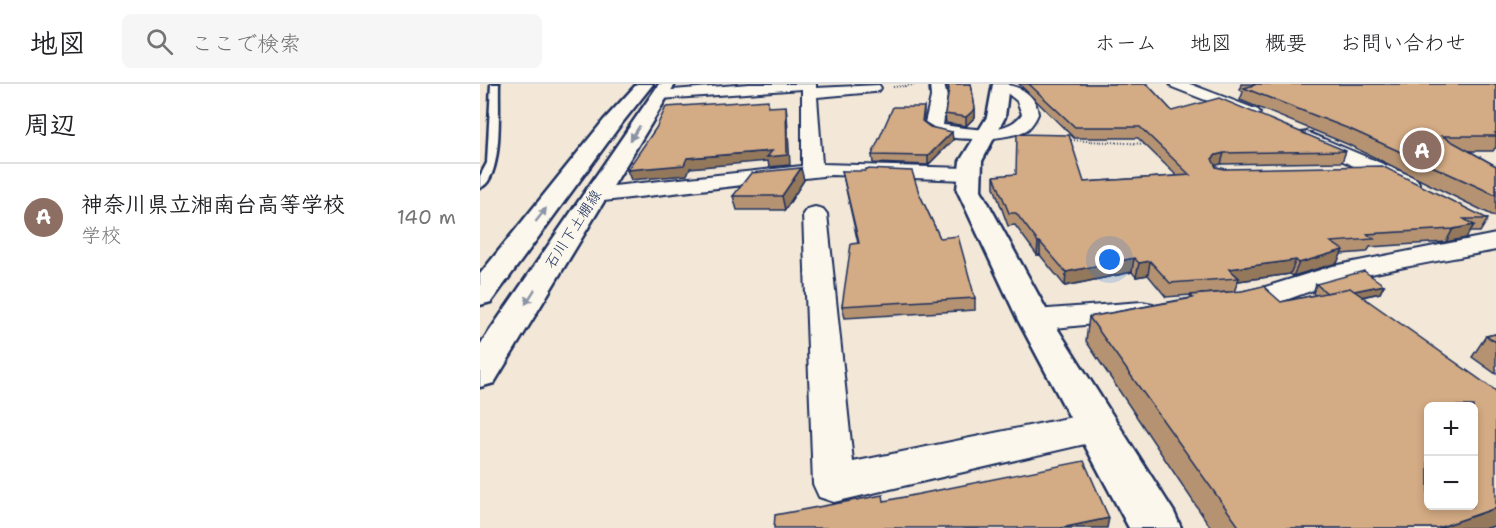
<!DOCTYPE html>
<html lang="ja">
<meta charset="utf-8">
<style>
body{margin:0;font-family:"Shantell Sans","Klee One",sans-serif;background:#f6f6f6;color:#202124}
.controls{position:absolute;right:18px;bottom:18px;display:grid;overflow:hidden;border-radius:9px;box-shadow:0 3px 9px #0003}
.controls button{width:54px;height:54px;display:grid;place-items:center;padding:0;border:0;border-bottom:2px solid #e0e0e0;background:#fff;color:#202124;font:30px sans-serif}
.you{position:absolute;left:630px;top:176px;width:21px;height:21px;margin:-15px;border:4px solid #fff;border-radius:50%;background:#1a73e8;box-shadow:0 0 0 9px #1a73e833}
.badge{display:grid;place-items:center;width:39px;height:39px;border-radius:50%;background:#ea580c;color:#fff;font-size:20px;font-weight:700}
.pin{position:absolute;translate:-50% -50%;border:3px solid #fff;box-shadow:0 2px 6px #0006}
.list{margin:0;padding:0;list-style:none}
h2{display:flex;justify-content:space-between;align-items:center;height:78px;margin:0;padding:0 24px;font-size:26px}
h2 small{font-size:20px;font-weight:400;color:#757577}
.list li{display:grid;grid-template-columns:39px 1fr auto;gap:18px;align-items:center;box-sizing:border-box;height:108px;padding:0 24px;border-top:2px solid #e0e0e0}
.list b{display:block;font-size:22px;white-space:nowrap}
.list p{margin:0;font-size:20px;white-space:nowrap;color:#757577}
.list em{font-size:20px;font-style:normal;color:#757577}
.icon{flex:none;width:33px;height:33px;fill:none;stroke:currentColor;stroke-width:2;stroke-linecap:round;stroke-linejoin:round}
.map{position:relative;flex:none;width:1016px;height:444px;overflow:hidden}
header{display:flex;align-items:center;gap:36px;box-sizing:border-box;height:84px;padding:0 30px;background:#fff;border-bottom:2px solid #e0e0e0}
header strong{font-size:28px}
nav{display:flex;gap:33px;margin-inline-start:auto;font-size:21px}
.search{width:420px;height:54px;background:#f6f6f6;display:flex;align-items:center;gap:15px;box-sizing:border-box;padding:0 21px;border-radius:9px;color:#757577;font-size:22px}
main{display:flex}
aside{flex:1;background:#fff}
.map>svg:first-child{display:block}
</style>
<header>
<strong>地図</strong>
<div class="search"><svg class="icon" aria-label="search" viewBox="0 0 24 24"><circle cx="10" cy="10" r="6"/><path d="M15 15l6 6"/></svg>ここで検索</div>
<nav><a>ホーム</a><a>地図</a><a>概要</a><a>お問い合わせ</a></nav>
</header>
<main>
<aside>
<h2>周辺<small></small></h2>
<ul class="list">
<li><span class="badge" style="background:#8d6e63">A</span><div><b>神奈川県立湘南台高等学校</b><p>学校</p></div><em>140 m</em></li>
</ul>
</aside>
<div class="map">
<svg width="1016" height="444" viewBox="0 0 1016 444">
<rect width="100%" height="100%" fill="#f3e8d7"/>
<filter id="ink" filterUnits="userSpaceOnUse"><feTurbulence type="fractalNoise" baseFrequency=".0167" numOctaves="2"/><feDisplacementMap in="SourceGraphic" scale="12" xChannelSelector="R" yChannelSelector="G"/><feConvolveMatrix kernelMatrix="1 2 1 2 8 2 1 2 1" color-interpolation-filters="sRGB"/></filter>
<g filter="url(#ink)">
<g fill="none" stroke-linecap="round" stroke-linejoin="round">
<g stroke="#1b2f5e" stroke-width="5">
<path id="lane" d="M 11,0 L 19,0 C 18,23 24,95 0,104 L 0,92 L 7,79 Z"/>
</g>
<g stroke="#1b2f5e" stroke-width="4">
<path id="street" d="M 269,0 L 336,0 L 336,4 L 399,1 L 401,4 L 399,7 L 394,8 L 337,13 L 342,80 L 487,84 L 494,86 L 497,90 L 494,94 L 487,96 L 351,91 L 115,118 L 107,116 L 104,111 L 107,106 L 115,104 L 322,82 L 322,5 L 180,15 L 173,11 L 180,7 Z
M 450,0 L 464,0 L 467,13 L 463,41 C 487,44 526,53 542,30 L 537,17 L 516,0 C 535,0 556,7 558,30 C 556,35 552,41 548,45 C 531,57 457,60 444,43 L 451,13 Z
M 690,0 L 710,0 L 778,26 L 780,29 L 778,32 L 766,32 L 692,3 Z
M 827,48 L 936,94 L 939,99 L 936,104 L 928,105 L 920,104 L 821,57 L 818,53 L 821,49 Z
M 335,123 L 343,125 L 347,130 L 373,378 L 617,328 L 631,332 L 636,343 L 631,354 L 354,418 L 339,413 L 333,400 L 323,130 L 327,125 Z
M 1016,150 L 1016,166 C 965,176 912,184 862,197 C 827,205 776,234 741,225 L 737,219 L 741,213 L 782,204 L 853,182 Z
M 662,218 L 673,220 L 677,227 L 673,234 L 555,246 L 544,243 L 540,236 L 544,229 L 555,226 Z"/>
</g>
<g stroke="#1b2f5e" stroke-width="5">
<path id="secondary" d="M 157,0 L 173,0 L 138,44 L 11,218 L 0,221 L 0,190 L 124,36 Z
M 179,0 L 195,0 L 14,299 L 0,303 L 0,261 Z
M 513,0 L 529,0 L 525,33 L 502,77 L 501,106 L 572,236 L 694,428 L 701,444 L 649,444 L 538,236 L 477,106 L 480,77 L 507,33 Z"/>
</g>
<path stroke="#1b2f5e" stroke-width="2" stroke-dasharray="1 2" stroke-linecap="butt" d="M 413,3 L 435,1
M 588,56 L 667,60"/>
<use href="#lane" fill="#fbf7ec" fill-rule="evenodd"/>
<use href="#street" fill="#fbf7ec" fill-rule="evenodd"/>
<use href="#secondary" fill="#fbf7ec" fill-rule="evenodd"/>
</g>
<path fill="#b59372" stroke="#1b2f5e" stroke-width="1.5" d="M 466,0 L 491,0 L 495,25 L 495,33 L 486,42 L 466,39 L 465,30 L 468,9 Z
M 539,0 L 667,0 L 692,27 L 866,67 L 862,78 L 741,80 L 735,81 L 736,83 L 1008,135 L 1000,148 L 989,148 L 986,154 L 966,158 L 890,163 L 887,168 L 861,170 L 857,179 L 813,192 L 810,190 L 758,197 L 754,208 L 801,218 L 835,211 L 833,209 L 836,200 L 904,201 L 900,209 L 882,213 L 1016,441 L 1008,444 L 731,444 L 606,257 L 609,233 L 710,214 L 711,211 L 748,208 L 686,213 L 668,191 L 656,193 L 652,188 L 585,202 L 560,171 L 557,171 L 535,141 L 528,142 L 514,103 L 514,92 L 604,98 L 697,92 L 658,54 L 594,54 Z
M 761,0 L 1016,0 L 1016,64 L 1015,64 L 1013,67 L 989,67 L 1016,82 L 1016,133 L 867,60 L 760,16 L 763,8 L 760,5 Z
M 444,23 L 444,38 L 473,56 L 448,81 L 393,79 L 392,71 Z
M 362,87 L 439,109 L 460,154 L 495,214 L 495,226 L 365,234 L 362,222 L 378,159 Z
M 324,96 L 305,126 L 257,126 L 253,112 Z
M 1016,250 L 1016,290 L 992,273 L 1006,252 Z"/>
<path fill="#94785c" stroke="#1b2f5e" stroke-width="1.5" d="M 306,22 L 307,30 L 310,81 L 289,83 L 288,77 L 210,84 L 207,91 L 151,96 L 147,86 L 207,74 L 292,67 Z
M 495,25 L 495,33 L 486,42 L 486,33 Z
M 472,48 L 473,56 L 448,81 L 448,72 Z
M 744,69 L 741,80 L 733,82 L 732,75 L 736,71 Z
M 321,84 L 324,96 L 305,126 L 302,112 Z
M 994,141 L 986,154 L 966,158 L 973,145 Z
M 558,158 L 560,158 L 560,171 L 557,171 Z
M 863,166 L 857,179 L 813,192 L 819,179 Z
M 654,174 L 652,188 L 585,202 L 586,188 Z
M 816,176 L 810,190 L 758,197 L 759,194 L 749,185 Z
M 670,177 L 668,191 L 656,193 L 659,179 Z
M 904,201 L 900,209 L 846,220 L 850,212 Z
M 1016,424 L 1016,441 L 1008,444 L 958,444 Z
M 629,434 L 627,444 L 581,444 Z"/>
<path fill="#d3ab84" stroke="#1b2f5e" stroke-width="1.5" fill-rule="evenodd" d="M 468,0 L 491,0 L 495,25 L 486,33 L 465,30 L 469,5 Z
M 549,0 L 667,0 L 692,27 L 739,14 L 866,67 L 744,69 L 736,71 L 732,75 L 736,83 L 744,85 L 902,82 L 1008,135 L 984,135 L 994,141 L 973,145 L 887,150 L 894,155 L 851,158 L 863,166 L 819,179 L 816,176 L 749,185 L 759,194 L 690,199 L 670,177 L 659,179 L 654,174 L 586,188 L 560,158 L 558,158 L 536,129 L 529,129 L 514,92 L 536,90 L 537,50 L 589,51 L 604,98 L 710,91 L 660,43 L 595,43 Z
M 772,0 L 1016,0 L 1016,49 L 1015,49 L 1016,50 L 1016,52 L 962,52 L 1016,82 L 1016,111 L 872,46 L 764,4 L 774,1 Z
M 288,16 L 288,23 L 306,22 L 307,71 L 287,73 L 292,67 L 207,74 L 204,81 L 147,86 L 176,44 L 186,23 Z
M 413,23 L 444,23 L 442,37 L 450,43 L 472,48 L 448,72 L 392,71 Z
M 321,84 L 302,112 L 253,112 L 271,89 Z
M 386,85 L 432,87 L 439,109 L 460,154 L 478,152 L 495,214 L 362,222 L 371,160 L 379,159 L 362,87 L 385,87 Z
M 884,187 L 904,201 L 874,207 L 870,204 L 847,209 L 836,200 Z
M 783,202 L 801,218 L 870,204 L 1016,307 L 1016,424 L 958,444 L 760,444 L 609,233 L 713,214 L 711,211 L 762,207 ZM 948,322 L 993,322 L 993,422 L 948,422 Z
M 1016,250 L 1016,258 L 1006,252 Z
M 604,377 L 629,434 L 581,444 L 294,444 L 295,431 L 403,411 L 404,417 Z"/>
<defs><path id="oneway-solid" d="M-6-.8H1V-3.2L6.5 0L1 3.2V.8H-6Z" transform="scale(1.5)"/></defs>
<g fill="#8b93a5">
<use href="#oneway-solid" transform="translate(155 49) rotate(123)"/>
<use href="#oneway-solid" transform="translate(61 131) rotate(-52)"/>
<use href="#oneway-solid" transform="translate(50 213) rotate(123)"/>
</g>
</g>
<g text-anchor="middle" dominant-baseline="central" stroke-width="4.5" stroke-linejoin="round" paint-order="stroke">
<g font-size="15" fill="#1b2f5e" stroke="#fbf7ec">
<text transform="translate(93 145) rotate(-57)">石川下土棚線</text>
</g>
</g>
</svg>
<div class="controls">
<button>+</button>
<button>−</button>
</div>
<div class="you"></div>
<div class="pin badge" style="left:942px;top:66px;background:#8d6e63">A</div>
</div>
</main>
